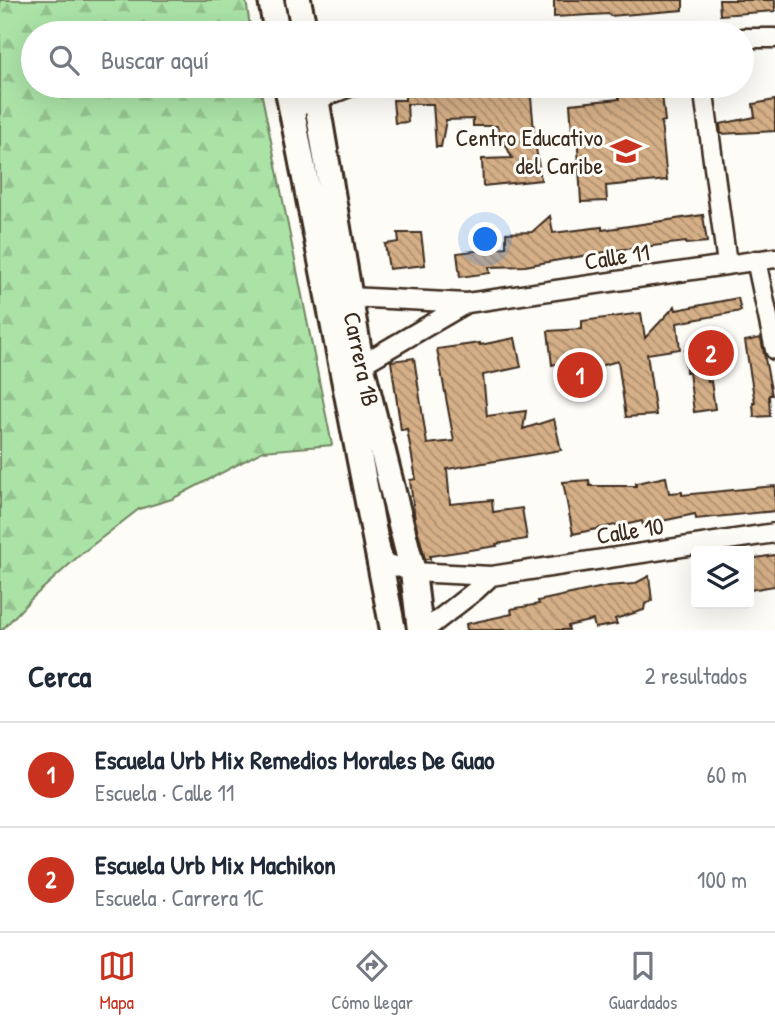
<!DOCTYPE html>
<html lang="es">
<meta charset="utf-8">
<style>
body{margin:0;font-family:"Patrick Hand",sans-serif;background:#f2f2f3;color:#1f2937}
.controls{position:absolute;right:21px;bottom:21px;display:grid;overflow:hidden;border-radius:7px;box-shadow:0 7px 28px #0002}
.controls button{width:63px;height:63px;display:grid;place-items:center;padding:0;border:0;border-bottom:2px solid #e0e1e3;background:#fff;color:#1f2937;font:35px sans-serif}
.you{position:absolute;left:486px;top:240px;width:24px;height:24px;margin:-18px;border:5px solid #fff;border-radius:50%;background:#1a73e8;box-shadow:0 0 0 10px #1a73e833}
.badge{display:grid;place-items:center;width:46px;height:46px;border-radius:50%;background:#c8321e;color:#fff;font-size:23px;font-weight:700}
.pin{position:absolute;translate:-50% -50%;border:4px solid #fff;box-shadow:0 2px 7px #0006}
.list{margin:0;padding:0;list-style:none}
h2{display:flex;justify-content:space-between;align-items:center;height:91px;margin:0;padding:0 28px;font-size:30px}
h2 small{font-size:23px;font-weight:400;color:#747a83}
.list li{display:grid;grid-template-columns:46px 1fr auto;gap:21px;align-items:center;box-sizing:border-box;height:105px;padding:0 28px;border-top:2px solid #e0e1e3}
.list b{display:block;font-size:26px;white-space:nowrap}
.list p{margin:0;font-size:23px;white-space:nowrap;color:#747a83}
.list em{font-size:23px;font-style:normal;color:#747a83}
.icon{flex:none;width:38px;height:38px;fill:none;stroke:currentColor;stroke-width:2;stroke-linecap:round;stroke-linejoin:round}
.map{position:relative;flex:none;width:775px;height:630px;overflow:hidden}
.search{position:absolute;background:#fff;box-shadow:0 7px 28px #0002;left:21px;right:21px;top:21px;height:77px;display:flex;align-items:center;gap:18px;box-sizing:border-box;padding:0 24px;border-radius:38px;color:#747a83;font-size:26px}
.sheet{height:301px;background:#fff}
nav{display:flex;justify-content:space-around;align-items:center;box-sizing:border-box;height:98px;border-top:2px solid #e0e1e3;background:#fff;font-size:19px;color:#747a83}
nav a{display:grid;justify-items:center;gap:4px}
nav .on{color:#c8321e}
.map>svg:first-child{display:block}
</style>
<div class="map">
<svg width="775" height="630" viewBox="0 0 775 630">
<defs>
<pattern id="forest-firs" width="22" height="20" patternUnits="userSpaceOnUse" patternTransform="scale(1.75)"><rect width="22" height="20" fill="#abe3a7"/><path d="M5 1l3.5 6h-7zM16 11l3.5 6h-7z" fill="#94c38f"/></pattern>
<pattern id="building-back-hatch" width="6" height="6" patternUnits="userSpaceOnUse" patternTransform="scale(1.75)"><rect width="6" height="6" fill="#d5af87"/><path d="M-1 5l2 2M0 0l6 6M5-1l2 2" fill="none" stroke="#ae8f6e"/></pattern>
</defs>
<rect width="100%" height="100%" fill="#fdfcf7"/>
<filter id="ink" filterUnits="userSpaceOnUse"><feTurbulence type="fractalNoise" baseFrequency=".0143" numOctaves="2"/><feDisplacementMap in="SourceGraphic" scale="14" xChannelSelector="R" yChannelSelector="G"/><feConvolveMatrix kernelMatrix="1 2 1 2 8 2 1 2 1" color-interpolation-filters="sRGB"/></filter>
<g filter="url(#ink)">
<path fill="url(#forest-firs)" stroke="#738662" stroke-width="2" d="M 0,0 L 246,0 L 251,33 L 33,33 L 33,86 L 260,86 L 332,445 L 263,451 L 172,499 L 139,509 L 81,554 L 30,600 L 2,630 L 0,630 Z"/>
<path fill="url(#building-back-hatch)" stroke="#3b2a1e" stroke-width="2" d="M 554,0 L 683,0 L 683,10 L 610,16 L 609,14 L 554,17 Z
M 719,0 L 775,0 L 775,11 L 720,15 Z
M 405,86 L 419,86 L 420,93 L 469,88 L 496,90 L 496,88 L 530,86 L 535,142 L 541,180 L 483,186 L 482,159 L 512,158 L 497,126 L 473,126 L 473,119 L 446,120 L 441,147 L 436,147 L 433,104 L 407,104 L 408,122 L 395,123 L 393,100 L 405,100 Z
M 630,86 L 661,86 L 665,121 L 661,122 L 667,180 L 606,186 L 607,201 L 581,202 L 577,131 L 572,132 L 570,104 L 619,99 L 618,88 Z
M 775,100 L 775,131 L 721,134 L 720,124 L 755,117 L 753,104 Z
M 703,215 L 707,242 L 686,244 L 686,242 L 617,250 L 525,266 L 489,267 L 490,273 L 460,277 L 457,253 L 506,247 L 506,233 L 532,232 L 550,216 L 553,233 L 602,227 L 602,230 Z
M 398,233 L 421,233 L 425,265 L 389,269 L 385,244 L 399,242 Z
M 738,298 L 741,311 L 677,323 L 680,349 L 647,354 L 656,415 L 626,417 L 618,361 L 585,370 L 584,357 L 552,365 L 548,331 L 582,329 L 582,321 L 641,313 L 645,338 L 675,306 L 676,310 Z
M 515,338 L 521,367 L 483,375 L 487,416 L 526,411 L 523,429 L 554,419 L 561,450 L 447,469 L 450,504 L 492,500 L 493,512 L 522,508 L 527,539 L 496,544 L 497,546 L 430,556 L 430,559 L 425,559 L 415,520 L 410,480 L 416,479 L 407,429 L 401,430 L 391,361 L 414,358 L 427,444 L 454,441 L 437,349 L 480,343 L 480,345 Z
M 761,338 L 772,395 L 769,395 L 770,416 L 754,417 L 753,403 L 755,403 L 745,341 Z
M 706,349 L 708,382 L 711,381 L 715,409 L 694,412 L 689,372 L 686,372 L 685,350 Z
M 666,477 L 669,493 L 682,492 L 682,495 L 775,486 L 775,511 L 696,519 L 695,514 L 643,525 L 642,521 L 620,526 L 620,524 L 573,534 L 563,482 L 589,480 L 590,486 L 636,486 L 636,483 Z
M 775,555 L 775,586 L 749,590 L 749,559 Z
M 649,576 L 652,601 L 645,604 L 644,610 L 615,619 L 617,624 L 595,628 L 593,620 L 568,626 L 569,630 L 467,630 L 466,624 L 512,614 L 511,609 L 539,604 L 538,601 L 608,586 L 634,584 Z"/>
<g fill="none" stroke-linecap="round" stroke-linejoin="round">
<g stroke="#3b2a1e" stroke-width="23">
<path id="street" d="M 742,38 L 775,38
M 703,86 L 727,264
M 292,109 L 352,86
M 756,260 L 775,350
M 341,298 L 349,297 L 467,303 L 775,258
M 352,370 L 467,303
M 380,561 L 413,572 L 491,576 L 775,533
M 425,630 L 475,591 L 491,576"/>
</g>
<g stroke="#3b2a1e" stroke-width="30">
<path id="secondary" d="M 271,0 L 277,33
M 298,0 L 305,33
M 287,86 L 393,630
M 314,86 L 361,364 L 413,572 L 420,630"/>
</g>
<use href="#street" stroke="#fdfcf7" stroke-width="18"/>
<use href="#secondary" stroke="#fdfcf7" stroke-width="24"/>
</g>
</g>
<defs>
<g id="school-bare" transform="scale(2.415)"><path d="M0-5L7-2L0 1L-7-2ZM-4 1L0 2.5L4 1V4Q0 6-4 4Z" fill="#c8321e" stroke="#fdfcf7" stroke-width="2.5" paint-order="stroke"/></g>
</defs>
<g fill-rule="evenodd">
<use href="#school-bare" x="626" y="151"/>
</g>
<g text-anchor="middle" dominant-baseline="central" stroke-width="6" stroke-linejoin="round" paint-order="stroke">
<g font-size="24" fill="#3b2a1e" stroke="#fdfcf7" text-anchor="end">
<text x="603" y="137">Centro Educativo<tspan x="603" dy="28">del Caribe</tspan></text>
</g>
<g font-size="24" fill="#3b2a1e" stroke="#fdfcf7">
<text transform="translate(617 256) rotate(-9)">Calle 11</text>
<text transform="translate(362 359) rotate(78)">Carrera 1B</text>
<text transform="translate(630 530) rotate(-9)">Calle 10</text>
</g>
</g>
</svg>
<div class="controls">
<button><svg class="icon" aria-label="layers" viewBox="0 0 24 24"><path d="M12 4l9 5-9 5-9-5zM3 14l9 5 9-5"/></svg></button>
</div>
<div class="you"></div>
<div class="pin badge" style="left:580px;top:375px">1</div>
<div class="pin badge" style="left:711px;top:353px">2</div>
<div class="search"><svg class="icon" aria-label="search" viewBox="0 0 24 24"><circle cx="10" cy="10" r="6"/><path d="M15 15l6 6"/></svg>Buscar aquí</div>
</div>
<section class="sheet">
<h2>Cerca<small>2 resultados</small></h2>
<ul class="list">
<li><span class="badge">1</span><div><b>Escuela Urb Mix Remedios Morales De Guao</b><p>Escuela · Calle 11</p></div><em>60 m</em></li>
<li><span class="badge">2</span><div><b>Escuela Urb Mix Machikon</b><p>Escuela · Carrera 1C</p></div><em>100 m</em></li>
</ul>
</section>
<nav>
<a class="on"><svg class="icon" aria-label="map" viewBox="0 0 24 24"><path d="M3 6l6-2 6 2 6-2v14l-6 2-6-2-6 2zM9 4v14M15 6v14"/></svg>Mapa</a>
<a><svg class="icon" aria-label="directions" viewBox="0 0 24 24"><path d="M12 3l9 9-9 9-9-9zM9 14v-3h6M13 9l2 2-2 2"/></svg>Cómo llegar</a>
<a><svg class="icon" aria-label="saved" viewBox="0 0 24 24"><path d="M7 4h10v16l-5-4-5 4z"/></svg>Guardados</a>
</nav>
